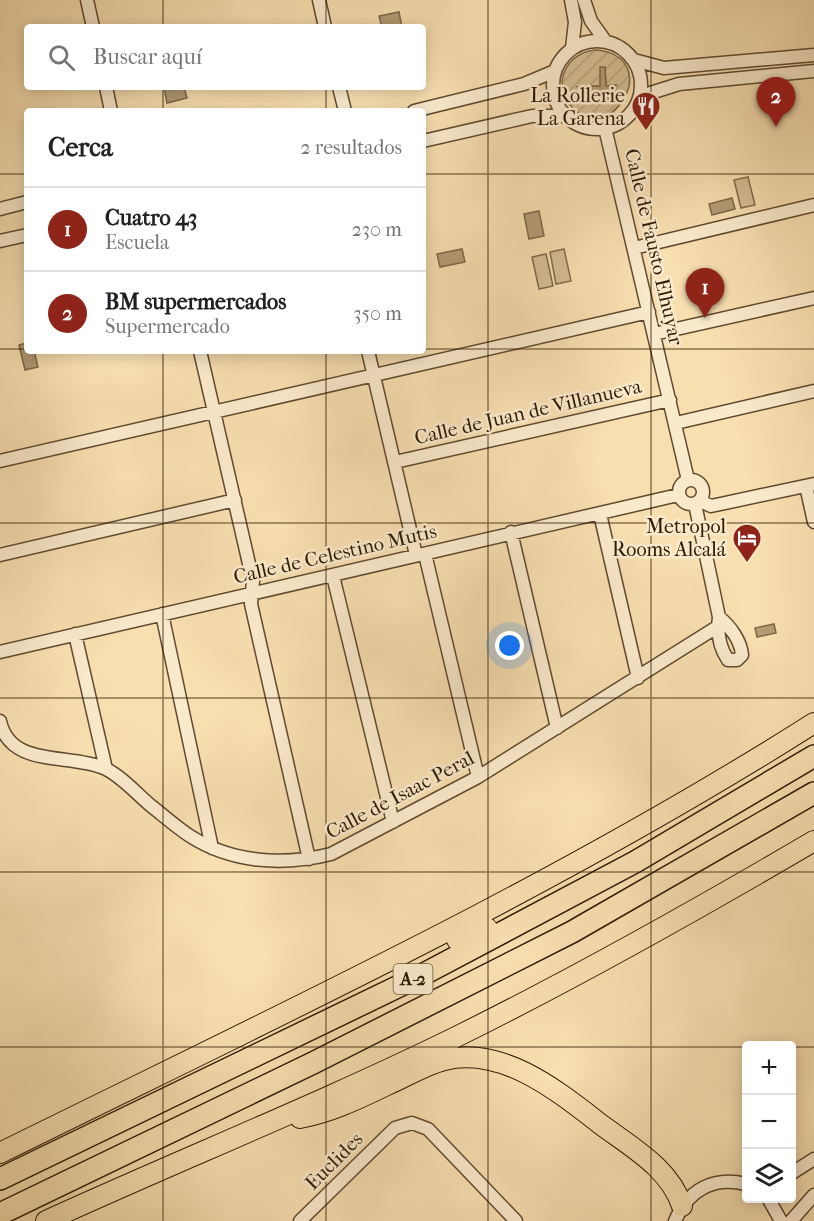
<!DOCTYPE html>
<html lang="es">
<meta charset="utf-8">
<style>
body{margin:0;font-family:"IM FELL French Canon",serif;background:#f6f6f6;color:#202124}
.controls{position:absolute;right:18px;bottom:18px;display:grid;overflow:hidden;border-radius:6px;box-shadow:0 3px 15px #0003}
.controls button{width:54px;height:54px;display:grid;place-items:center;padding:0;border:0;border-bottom:2px solid #e0e0e0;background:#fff;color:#202124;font:30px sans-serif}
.you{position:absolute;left:510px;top:646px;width:21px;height:21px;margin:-15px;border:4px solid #fff;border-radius:50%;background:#1a73e8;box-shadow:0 0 0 9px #1a73e833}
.badge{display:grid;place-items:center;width:39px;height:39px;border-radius:50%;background:#8f2418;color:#fff;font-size:20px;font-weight:700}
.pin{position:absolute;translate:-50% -50px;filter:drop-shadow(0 2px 3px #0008)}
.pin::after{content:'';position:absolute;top:32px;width:21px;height:18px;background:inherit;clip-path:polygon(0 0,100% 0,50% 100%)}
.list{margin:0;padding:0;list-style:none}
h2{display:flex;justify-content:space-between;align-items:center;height:78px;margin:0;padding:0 24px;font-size:26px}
h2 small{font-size:20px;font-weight:400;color:#757577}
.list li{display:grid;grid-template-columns:39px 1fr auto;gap:18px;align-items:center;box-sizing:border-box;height:84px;padding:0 24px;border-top:2px solid #e0e0e0}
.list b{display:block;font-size:22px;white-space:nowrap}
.list p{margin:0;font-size:20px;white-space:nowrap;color:#757577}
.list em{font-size:20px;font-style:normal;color:#757577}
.icon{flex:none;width:33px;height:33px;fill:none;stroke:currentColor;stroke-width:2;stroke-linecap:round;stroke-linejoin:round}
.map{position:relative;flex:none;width:814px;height:1221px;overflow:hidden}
.search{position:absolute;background:#fff;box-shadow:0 3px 15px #0003;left:24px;top:24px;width:402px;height:66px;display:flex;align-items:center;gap:15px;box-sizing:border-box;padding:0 21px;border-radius:6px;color:#757577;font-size:22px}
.panel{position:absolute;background:#fff;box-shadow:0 3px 15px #0003;left:24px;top:108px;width:402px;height:246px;border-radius:6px}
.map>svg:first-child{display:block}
</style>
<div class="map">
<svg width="814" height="1221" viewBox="0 0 814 1221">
<defs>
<pattern id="garden-furrows" width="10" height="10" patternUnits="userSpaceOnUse" patternTransform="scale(1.5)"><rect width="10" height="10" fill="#d5bd93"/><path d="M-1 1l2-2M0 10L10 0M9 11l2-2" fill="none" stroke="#b7a27d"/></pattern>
</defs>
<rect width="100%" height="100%" fill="#f8dfb0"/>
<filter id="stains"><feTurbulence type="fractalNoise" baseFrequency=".00333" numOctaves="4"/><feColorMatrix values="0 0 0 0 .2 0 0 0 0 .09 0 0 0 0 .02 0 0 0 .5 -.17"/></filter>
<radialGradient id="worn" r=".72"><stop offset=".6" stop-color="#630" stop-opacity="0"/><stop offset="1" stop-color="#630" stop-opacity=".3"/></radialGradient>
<path fill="url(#garden-furrows)" stroke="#816b4c" stroke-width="1.5" fill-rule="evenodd" d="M 598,50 C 668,60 605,156 568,102 C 552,78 571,50 598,50 ZM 605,67 L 606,86 L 616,85 L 603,100 L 585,94 L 578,87 L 600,86 Z"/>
<path fill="#d5bd93" stroke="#816b4c" stroke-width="1.5" d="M 748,177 L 755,205 L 741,208 L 734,180 Z
M 564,249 L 571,281 L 556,284 L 550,252 Z
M 546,254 L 553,286 L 539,289 L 532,257 Z"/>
<path fill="#b39c76" stroke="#7d6848" stroke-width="1.5" d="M 399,12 L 402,27 L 382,27 L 379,16 Z
M 600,67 L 605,67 L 606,86 L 616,85 L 613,95 L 607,101 L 582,93 L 577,87 L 600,86 Z
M 164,87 L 184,87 L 187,98 L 167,103 Z
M 732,198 L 735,209 L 712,215 L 709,204 Z
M 539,211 L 544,236 L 529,239 L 524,214 Z
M 462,249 L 465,262 L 440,267 L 437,254 Z
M 27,343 L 27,351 L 34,351 L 38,367 L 25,370 L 19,345 Z
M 774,624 L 776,633 L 757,637 L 755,628 Z"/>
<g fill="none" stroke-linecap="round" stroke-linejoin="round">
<g stroke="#604a2f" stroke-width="15">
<path id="minor" d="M 87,0 L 93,27
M 319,0 L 325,27
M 571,0 L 575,22 L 572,48
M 584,0 L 591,21 L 606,42
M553 85a44 44 0 1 1 88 0a44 44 0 1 1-88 0Z
M 634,60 L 664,68 L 814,55
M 106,87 L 111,111
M 339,87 L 345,111
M 641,96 L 679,84 L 814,71
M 414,111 L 524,84 L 555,71
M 605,128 L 688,480
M 423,141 L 532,116 L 566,116
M 0,209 L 27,202
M 0,241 L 27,235
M 634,248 L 814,205
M 654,334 L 814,298
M 200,351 L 253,581 L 251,604 L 309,859
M 368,351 L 416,555
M 676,423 L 814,391
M 0,461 L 649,312
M 395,462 L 670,400
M679 492a12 12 0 1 1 24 0a12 12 0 1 1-24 0Z
M 806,486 L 814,522
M 700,501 L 711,506 L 814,484
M 695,504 L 719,617 C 717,632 719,647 728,660 L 737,660 L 742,655 C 741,641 730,626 719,617
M 600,514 L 638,678
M 511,532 L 557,728
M 425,554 L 478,777
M 0,555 L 235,500
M 333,576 L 393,822
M 162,614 L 212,848
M 75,634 L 106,769
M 0,652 L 678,495
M 0,721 C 10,768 68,753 104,768 C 120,775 136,793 150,805 C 163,815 176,827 190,836 C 232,863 283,866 331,854 L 478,777 L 717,627
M 792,1173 L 814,1159
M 768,1198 L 781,1221
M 300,1221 L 395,1128 L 412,1123 L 428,1129 L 516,1221
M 675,1221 C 688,1190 713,1176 746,1184
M 791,1221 L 814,1195"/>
</g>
<g stroke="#2d1904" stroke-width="22">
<path id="trunk" d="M 457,940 L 487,928
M 300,1118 C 332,1112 360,1098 389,1084 C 407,1076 425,1065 444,1060 C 503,1045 560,1093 603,1126 C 633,1148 670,1169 682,1206
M 0,1153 C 275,1017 554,888 814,723
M 46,1221 C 184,1158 324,1102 460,1035 C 581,975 698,909 814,841"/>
</g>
<g stroke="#2d1904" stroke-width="24">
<path id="motorway" d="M 0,1179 L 422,975 L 635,862 L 814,756
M 0,1214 L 313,1063 L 572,932 L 814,793"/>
</g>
<use href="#minor" stroke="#faeacc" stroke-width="12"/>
<use href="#trunk" stroke="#f8dfb0" stroke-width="20"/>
<use href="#motorway" stroke="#f8dfb0" stroke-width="21"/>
</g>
<path fill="none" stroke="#2d1904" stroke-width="1.5" stroke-opacity="0.55" d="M 163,0 L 163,27M 326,0 L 326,27M 488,0 L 488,1221M 651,0 L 651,1221M 163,87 L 163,111M 326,87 L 326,111M 0,174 L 27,174M 423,174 L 814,174M 0,349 L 27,349M 423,349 L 814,349M 163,351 L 163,1221M 326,351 L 326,1221M 0,523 L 814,523M 0,698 L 814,698M 0,872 L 814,872M 0,1047 L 746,1047M 792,1047 L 814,1047"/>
<defs>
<g id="restaurant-pin" transform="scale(1.5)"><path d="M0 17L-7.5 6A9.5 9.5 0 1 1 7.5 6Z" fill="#8f2418" stroke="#faeacc"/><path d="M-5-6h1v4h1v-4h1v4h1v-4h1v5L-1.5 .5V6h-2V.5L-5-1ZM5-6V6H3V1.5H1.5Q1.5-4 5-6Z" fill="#fff"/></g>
<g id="hotel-pin" transform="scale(1.5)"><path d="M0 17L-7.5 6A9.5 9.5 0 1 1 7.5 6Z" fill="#8f2418" stroke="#faeacc"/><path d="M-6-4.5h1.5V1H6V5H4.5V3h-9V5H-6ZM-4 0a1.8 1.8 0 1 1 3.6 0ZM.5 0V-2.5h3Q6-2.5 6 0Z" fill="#fff"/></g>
</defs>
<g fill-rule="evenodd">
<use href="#restaurant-pin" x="646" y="106"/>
<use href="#hotel-pin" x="747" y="538"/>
</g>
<g text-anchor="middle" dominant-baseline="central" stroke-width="5" stroke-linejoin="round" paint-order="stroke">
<rect fill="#faeacc" stroke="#6a5840" stroke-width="1.5" x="393.5" y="964" width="39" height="30" rx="4.5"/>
<g font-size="18" font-weight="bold" fill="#2d1904">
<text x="413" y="979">A-2</text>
</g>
<g font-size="20" fill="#2d1904" stroke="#faeacc" text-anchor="end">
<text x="625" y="95">La Rollerie<tspan x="625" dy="23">La Garena</tspan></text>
<text x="726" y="526">Metropol<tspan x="726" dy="23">Rooms Alcalá</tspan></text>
</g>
<g font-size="20" fill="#2d1904" stroke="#faeacc">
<text transform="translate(654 247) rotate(77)">Calle de Fausto Elhuyar</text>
<text transform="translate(528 412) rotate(-13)">Calle de Juan de Villanueva</text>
<text transform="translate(335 554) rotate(-13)">Calle de Celestino Mutis</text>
<text transform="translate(400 795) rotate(-28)">Calle de Isaac Peral</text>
<text transform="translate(334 1161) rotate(-45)">Euclides</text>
</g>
</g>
<rect width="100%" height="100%" filter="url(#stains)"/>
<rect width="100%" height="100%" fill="url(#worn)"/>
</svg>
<div class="controls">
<button>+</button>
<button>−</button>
<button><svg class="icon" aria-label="layers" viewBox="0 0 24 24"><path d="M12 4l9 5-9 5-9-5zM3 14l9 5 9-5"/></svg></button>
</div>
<div class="you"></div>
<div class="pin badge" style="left:705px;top:318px">1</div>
<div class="pin badge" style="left:776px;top:127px">2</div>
<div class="search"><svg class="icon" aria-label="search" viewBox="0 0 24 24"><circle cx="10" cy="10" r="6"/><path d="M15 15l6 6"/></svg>Buscar aquí</div>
<section class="panel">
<h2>Cerca<small>2 resultados</small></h2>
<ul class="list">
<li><span class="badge">1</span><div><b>Cuatro 43</b><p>Escuela</p></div><em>230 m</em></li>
<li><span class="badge">2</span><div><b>BM supermercados</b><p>Supermercado</p></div><em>350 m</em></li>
</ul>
</section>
</div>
